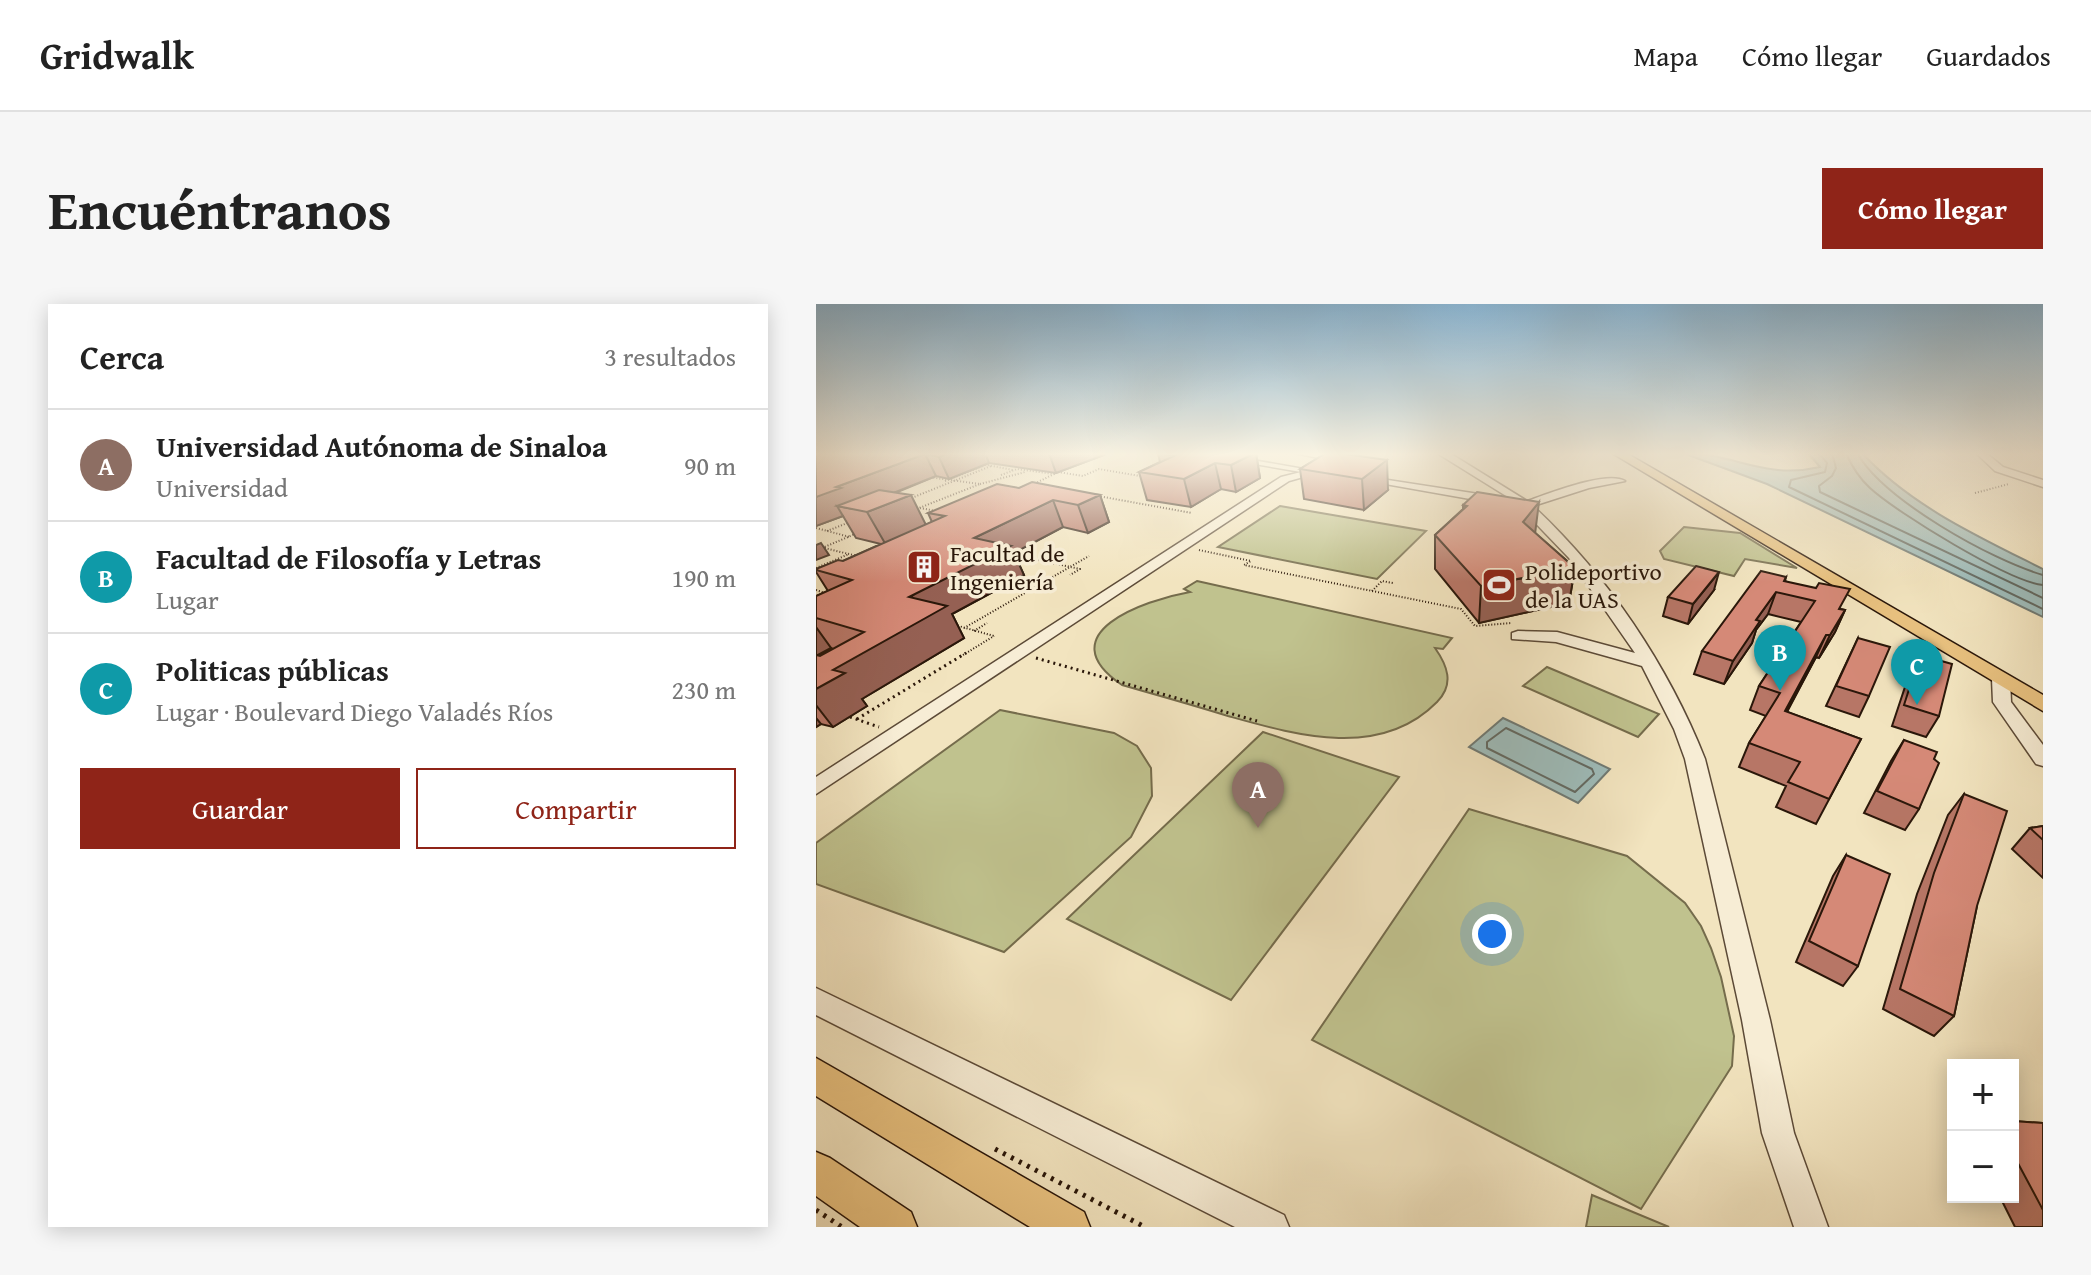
<!DOCTYPE html>
<html lang="es">
<meta charset="utf-8">
<style>
body{margin:0;font-family:"Gentium Book Plus",serif;background:#f6f6f6;color:#222}
.controls{position:absolute;right:24px;bottom:24px;display:grid;overflow:hidden;border-radius:0px;box-shadow:0 4px 20px #0003}
.controls button{width:72px;height:72px;display:grid;place-items:center;padding:0;border:0;border-bottom:2px solid #e0e0e0;background:#fff;color:#222;font:40px sans-serif}
.you{position:absolute;left:676px;top:630px;width:28px;height:28px;margin:-20px;border:6px solid #fff;border-radius:50%;background:#1a73e8;box-shadow:0 0 0 12px #1a73e833}
.badge{display:grid;place-items:center;width:52px;height:52px;border-radius:50%;background:#8f2418;color:#fff;font-size:26px;font-weight:700}
.pin{position:absolute;translate:-50% -66px;filter:drop-shadow(0 2px 4px #0008)}
.pin::after{content:'';position:absolute;top:42px;width:28px;height:24px;background:inherit;clip-path:polygon(0 0,100% 0,50% 100%)}
.list{margin:0;padding:0;list-style:none}
h2{display:flex;justify-content:space-between;align-items:center;height:104px;margin:0;padding:0 32px;font-size:34px}
h2 small{font-size:26px;font-weight:400;color:#767676}
.list li{display:grid;grid-template-columns:52px 1fr auto;gap:24px;align-items:center;box-sizing:border-box;height:112px;padding:0 32px;border-top:2px solid #e0e0e0}
.list b{display:block;font-size:30px;white-space:nowrap}
.list p{margin:0;font-size:26px;white-space:nowrap;color:#767676}
.list em{font-size:26px;font-style:normal;color:#767676}
.actions{display:flex;gap:16px;padding:24px 32px}
.actions a{flex:1;padding:18px 0;border:2px solid #8f2418;border-radius:0px;text-align:center;font-size:28px;color:#8f2418}
.actions .main{background:#8f2418;color:#fff}
.map{position:relative;flex:none;width:1227px;height:923px;overflow:hidden;border-radius:0px}
header{display:flex;align-items:center;gap:48px;box-sizing:border-box;height:112px;padding:0 40px;background:#fff;border-bottom:2px solid #e0e0e0}
header strong{font-size:38px}
nav{display:flex;gap:44px;margin-inline-start:auto;font-size:28px}
.intro{display:flex;align-items:center;justify-content:space-between;box-sizing:border-box;height:192px;padding:0 48px}
h1{margin:0;font-size:56px}
.button{padding:20px 36px;border-radius:0px;background:#8f2418;color:#fff;font-size:28px;font-weight:700}
main{display:flex;gap:48px;padding:0 48px}
aside{flex:1;background:#fff;border-radius:0px;box-shadow:0 4px 20px #0003}
.map>svg:first-child{display:block}
</style>
<header>
<strong>Gridwalk</strong>
<nav><a>Mapa</a><a>Cómo llegar</a><a>Guardados</a></nav>
</header>
<div class="intro"><h1>Encuéntranos</h1><a class="button">Cómo llegar</a></div>
<main>
<aside>
<h2>Cerca<small>3 resultados</small></h2>
<ul class="list">
<li><span class="badge" style="background:#8d6e63">A</span><div><b>Universidad Autónoma de Sinaloa</b><p>Universidad</p></div><em>90 m</em></li>
<li><span class="badge" style="background:#0f9aa8">B</span><div><b>Facultad de Filosofía y Letras</b><p>Lugar</p></div><em>190 m</em></li>
<li><span class="badge" style="background:#0f9aa8">C</span><div><b>Politicas públicas</b><p>Lugar · Boulevard Diego Valadés Ríos</p></div><em>230 m</em></li>
</ul>
<div class="actions"><a class="main">Guardar</a><a>Compartir</a></div>
</aside>
<div class="map">
<svg width="1227" height="923" viewBox="0 0 1227 923">
<rect width="100%" height="100%" fill="#f2e4bf"/>
<filter id="stains"><feTurbulence type="fractalNoise" baseFrequency=".0025" numOctaves="4"/><feColorMatrix values="0 0 0 0 .2 0 0 0 0 .09 0 0 0 0 .02 0 0 0 .5 -.17"/></filter>
<radialGradient id="worn" r=".72"><stop offset=".6" stop-color="#630" stop-opacity="0"/><stop offset="1" stop-color="#630" stop-opacity=".3"/></radialGradient>
<path fill="#c0c28e" stroke="#756c4c" stroke-width="2" d="M 464,202 L 610,227 L 561,275 L 402,243 Z
M 868,223 L 924,229 L 981,264 L 929,255 L 918,272 L 848,255 L 844,247 Z
M 381,277 L 636,334 L 627,345 L 619,344 C 631,361 639,380 621,398 C 564,456 480,431 412,412 C 377,401 341,391 306,381 C 231,330 328,296 374,288 L 368,285 Z
M 731,363 L 843,410 L 822,433 L 707,382 Z
M 184,406 L 298,429 L 321,442 L 335,464 L 336,492 L 315,533 L 188,648 L 0,580 L 0,539 Z
M 447,428 L 583,473 L 415,696 L 251,615 Z
M 653,505 L 811,552 L 869,599 L 885,622 L 895,644 L 905,673 L 918,732 L 916,762 L 825,905 L 496,736 Z
M 776,891 L 853,923 L 770,923 Z"/>
<path fill="#9ebcba" stroke="#707a74" stroke-width="2" d="M 867,149 C 918,149 948,176 1004,163 L 992,149 L 1046,149 C 1095,202 1163,233 1227,265 L 1227,313 L 951,180 Z
M 687,414 L 794,465 L 762,499 L 653,443 Z"/>
<g fill="none" stroke-linecap="round" stroke-linejoin="round">
<path stroke="#646a62" stroke-width="2" d="M 1003,149 L 1011,159 L 1009,168 L 975,176 L 973,183 L 1227,305
M 1016,149 L 1020,164 L 1016,172 L 1003,182 L 1004,188 L 1227,294
M 1030,149 C 1036,163 1043,174 1054,184 C 1081,209 1194,278 1227,281
M 1041,149 C 1068,196 1175,256 1227,271
M 690,424 L 776,465 L 778,470 L 759,488 L 671,444 L 671,438 Z"/>
<g stroke="#5c4a37" stroke-width="3">
<path id="minor" d="M 375,149 L 397,149 L 505,168 L 473,177 L 0,490 L 0,473 L 465,173 L 485,168 Z
M 478,149 L 518,149 L 503,154 Z
M 621,149 L 633,149 L 640,153 L 711,197 C 732,190 791,166 809,177 L 773,184 L 717,202 C 791,271 852,361 889,455 L 954,716 L 978,829 L 1012,923 L 978,923 L 946,829 L 926,716 L 869,455 L 858,425 L 826,362 L 740,338 L 696,335 L 696,329 L 702,327 L 741,328 L 819,349 L 753,254 L 705,204 L 541,175 L 546,172 L 695,195 Z
M 1160,149 L 1170,149 L 1187,163 L 1227,176 L 1227,183 L 1179,167 Z
M 1185,370 L 1194,375 L 1195,398 L 1227,441 L 1227,462 L 1220,460 L 1177,398 L 1176,375 Z
M 0,684 L 468,911 L 473,923 L 419,923 L 0,711 Z"/>
</g>
<g stroke="#2a170a" stroke-width="3">
<path id="major" d="M 796,149 L 810,149 L 1227,391 L 1227,407 Z
M 0,754 L 268,908 L 274,923 L 214,923 L 0,792 Z
M 0,848 L 14,854 L 95,908 L 101,923 L 44,923 L 0,892 Z"/>
</g>
<path stroke="#2a170a" stroke-width="2" stroke-dasharray="1 2" stroke-linecap="butt" d="M 166,160 L 197,166
M 242,168 L 267,172 L 283,165 L 324,172
M 185,171 L 201,165 L 238,170 L 218,180
M 129,177 L 167,162
M 164,180 L 209,168
M 1159,189 L 1193,180
M 282,192 L 376,209
M 93,195 L 175,162
M 104,204 L 120,207
M 98,206 L 164,180 L 112,173
M 0,224 L 34,233
M 11,227 L 34,218
M 0,242 L 41,252
M 6,244 L 39,230
M 383,246 L 435,257 L 428,261 L 645,305 L 659,322 L 695,319
M 199,251 L 264,265 L 254,271
M 0,264 L 33,250
M 0,286 L 9,289
M 556,287 L 566,277 L 577,279
M 139,321 L 178,332
M 148,324 L 273,252
M 158,327 L 171,319
M 147,351 L 178,332"/>
<path stroke="#2a170a" stroke-width="3" stroke-dasharray="2 4" stroke-linecap="butt" d="M 220,354 L 441,417
M 34,413 L 63,423
M 41,415 L 150,349"/>
<path stroke="#2a170a" stroke-width="5" stroke-dasharray="3 6" stroke-linecap="butt" d="M 179,845 L 329,923
M 0,906 L 26,923"/>
<use href="#minor" fill="#f7edd5" fill-rule="evenodd"/>
<use href="#major" fill="#e9c280" fill-rule="evenodd"/>
</g>
<path fill="#b77666" stroke="#2a170a" stroke-width="2" fill-rule="evenodd" d="M 0,149 L 287,149 L 288,151 L 240,169 L 173,159 L 133,175 L 120,172 L 79,189 L 110,221 L 116,218 L 112,209 L 203,184 L 284,191 L 293,218 L 272,229 L 247,223 L 198,249 L 208,271 L 136,310 L 148,334 L 46,395 L 51,402 L 17,423 L 5,420 L 0,423 L 0,292 L 12,287 L 0,268 L 0,265 L 27,257 L 65,240 L 40,234 L 27,212 L 0,222 ZM 15,344 L 17,345 L 4,352 L 2,351 Z
M 342,149 L 440,149 L 444,174 L 420,188 L 405,185 L 375,203 L 331,196 L 323,168 L 344,158 Z
M 510,149 L 572,186 L 548,206 L 488,195 L 484,165 Z
M 647,201 L 719,229 L 759,264 L 753,299 L 663,319 L 619,265 L 619,231 L 647,205 Z
M 970,273 L 969,277 L 1025,305 L 1029,306 L 1019,328 L 1003,354 L 1000,353 L 971,408 L 1045,435 L 1000,520 L 960,503 L 970,482 L 923,463 L 933,439 L 950,412 L 934,406 L 943,382 L 985,318 L 952,310 L 940,326 L 936,339 L 908,380 L 878,370 L 886,347 Z
M 898,286 L 872,320 L 847,312 L 852,293 Z
M 1042,334 L 1053,392 L 1043,413 L 1010,402 Z
M 1104,351 L 1123,412 L 1110,433 L 1076,422 L 1093,371 Z
M 1088,436 L 1118,455 L 1103,505 L 1089,526 L 1048,509 L 1075,457 Z
M 1148,490 L 1161,602 L 1138,712 L 1118,732 L 1067,705 L 1101,590 L 1132,511 Z
M 1227,522 L 1227,574 L 1196,545 L 1214,524 Z
M 1030,551 L 1042,662 L 1027,682 L 980,658 L 1017,572 Z
M 1197,817 L 1227,819 L 1227,923 L 1199,923 L 1184,893 L 1197,893 Z"/>
<path fill="#956053" stroke="#2a170a" stroke-width="2" d="M 134,149 L 169,149 L 173,159 L 133,175 L 123,153 Z
M 233,149 L 287,149 L 288,151 L 240,169 Z
M 439,149 L 440,149 L 444,174 L 420,188 L 415,161 Z
M 109,150 L 120,172 L 37,205 L 21,202 L 27,212 L 0,222 L 0,193 L 20,183 Z
M 571,156 L 572,186 L 548,206 L 546,175 Z
M 399,159 L 405,185 L 375,203 L 368,175 Z
M 95,191 L 111,223 L 70,241 L 51,208 Z
M 284,191 L 293,218 L 272,229 L 262,201 Z
M 237,196 L 247,223 L 198,249 L 208,271 L 136,310 L 148,334 L 46,395 L 51,402 L 17,423 L 0,401 L 0,385 L 17,366 L 158,234 Z
M 723,198 L 719,230 L 707,218 Z
M 5,239 L 13,251 L 0,256 L 0,241 Z
M 759,264 L 753,299 L 663,319 L 665,282 Z
M 903,268 L 898,286 L 872,320 L 877,300 Z
M 960,288 L 952,310 L 940,326 L 936,339 L 908,380 L 917,357 L 940,316 Z
M 1029,306 L 1019,328 L 1003,354 L 1014,331 Z
M 0,323 L 15,344 L 0,352 Z
M 1010,331 L 1000,353 L 958,431 L 969,407 Z
M 0,414 L 5,420 L 0,423 Z"/>
<path fill="#d58977" stroke="#2a170a" stroke-width="2" d="M 0,149 L 134,149 L 123,153 L 109,150 L 20,183 L 25,184 L 0,193 Z
M 342,149 L 439,149 L 415,161 L 399,159 L 368,175 L 323,168 L 358,152 Z
M 510,149 L 522,149 L 571,156 L 546,175 L 484,165 Z
M 216,178 L 284,191 L 262,201 L 237,196 L 158,234 L 195,242 L 93,293 L 131,302 L 17,366 L 29,369 L 0,385 L 0,351 L 4,352 L 48,328 L 0,314 L 0,292 L 36,276 L 0,266 L 0,265 L 22,256 L 27,257 L 129,212 L 112,209 L 181,180 L 203,184 Z
M 63,186 L 95,191 L 51,208 L 21,202 Z
M 661,188 L 723,198 L 707,218 L 759,264 L 665,282 L 619,231 L 651,202 L 647,201 Z
M 880,262 L 903,268 L 877,300 L 852,293 Z
M 945,267 L 970,273 L 968,277 L 1000,284 L 1003,279 L 1034,285 L 1023,305 L 1029,306 L 1014,331 L 1010,331 L 969,407 L 1045,435 L 1013,495 L 972,478 L 984,458 L 933,439 L 964,389 L 943,382 L 999,297 L 960,288 L 940,316 L 944,317 L 917,357 L 886,347 Z
M 1042,334 L 1074,343 L 1053,392 L 1020,382 Z
M 1104,351 L 1136,360 L 1123,412 L 1088,401 Z
M 1088,436 L 1121,448 L 1118,455 L 1123,459 L 1103,505 L 1061,487 Z
M 1148,490 L 1191,507 L 1161,602 L 1138,712 L 1084,685 L 1118,569 Z
M 1227,522 L 1227,536 L 1214,524 Z
M 1030,551 L 1074,570 L 1042,662 L 993,637 Z
M 1197,817 L 1227,819 L 1227,906 L 1197,850 Z"/>
<linearGradient id="sky" x2="0" y2="1"><stop stop-color="#8ab7d6"/><stop offset="0.54" stop-color="#f9f3e2"/><stop offset="1" stop-color="#f9f3e2" stop-opacity="0"/></linearGradient>
<rect width="1227" height="278" fill="url(#sky)"/>
<defs>
<g id="building-square" transform="scale(1.8)"><rect x="-9" y="-9" width="18" height="18" rx="4" fill="#8f2418" stroke="#f7edd5"/><path d="M-4-6H4V6H1V3H-1V6H-4ZM-2.5-4.3h1.7v1.8h-1.7ZM.8-4.3h1.7v1.8H.8ZM-2.5-1h1.7V.8h-1.7ZM.8-1h1.7V.8H.8Z" fill="#fff"/></g>
<g id="stadium-square" transform="scale(1.8)"><rect x="-9" y="-9" width="18" height="18" rx="4" fill="#8f2418" stroke="#f7edd5"/><path d="M0-5a6.5 5 0 1 0 0 10a6.5 5 0 1 0 0-10ZM-3.5-1.8h7v3.6h-7Z" fill="#fff"/></g>
</defs>
<g fill-rule="evenodd">
<use href="#building-square" x="108" y="263"/>
<use href="#stadium-square" x="683" y="281"/>
</g>
<g text-anchor="middle" dominant-baseline="central" stroke-width="7" stroke-linejoin="round" paint-order="stroke">
<g font-size="24" fill="#2a170a" stroke="#f7edd5" text-anchor="start">
<text x="134" y="249">Facultad de<tspan x="134" dy="28">Ingeniería</tspan></text>
<text x="709" y="267">Polideportivo<tspan x="709" dy="28">de la UAS</tspan></text>
</g>
</g>
<rect width="100%" height="100%" filter="url(#stains)"/>
<rect width="100%" height="100%" fill="url(#worn)"/>
</svg>
<div class="controls">
<button>+</button>
<button>−</button>
</div>
<div class="you"></div>
<div class="pin badge" style="left:442px;top:524px;background:#8d6e63">A</div>
<div class="pin badge" style="left:964px;top:387px;background:#0f9aa8">B</div>
<div class="pin badge" style="left:1101px;top:401px;background:#0f9aa8">C</div>
</div>
</main>
